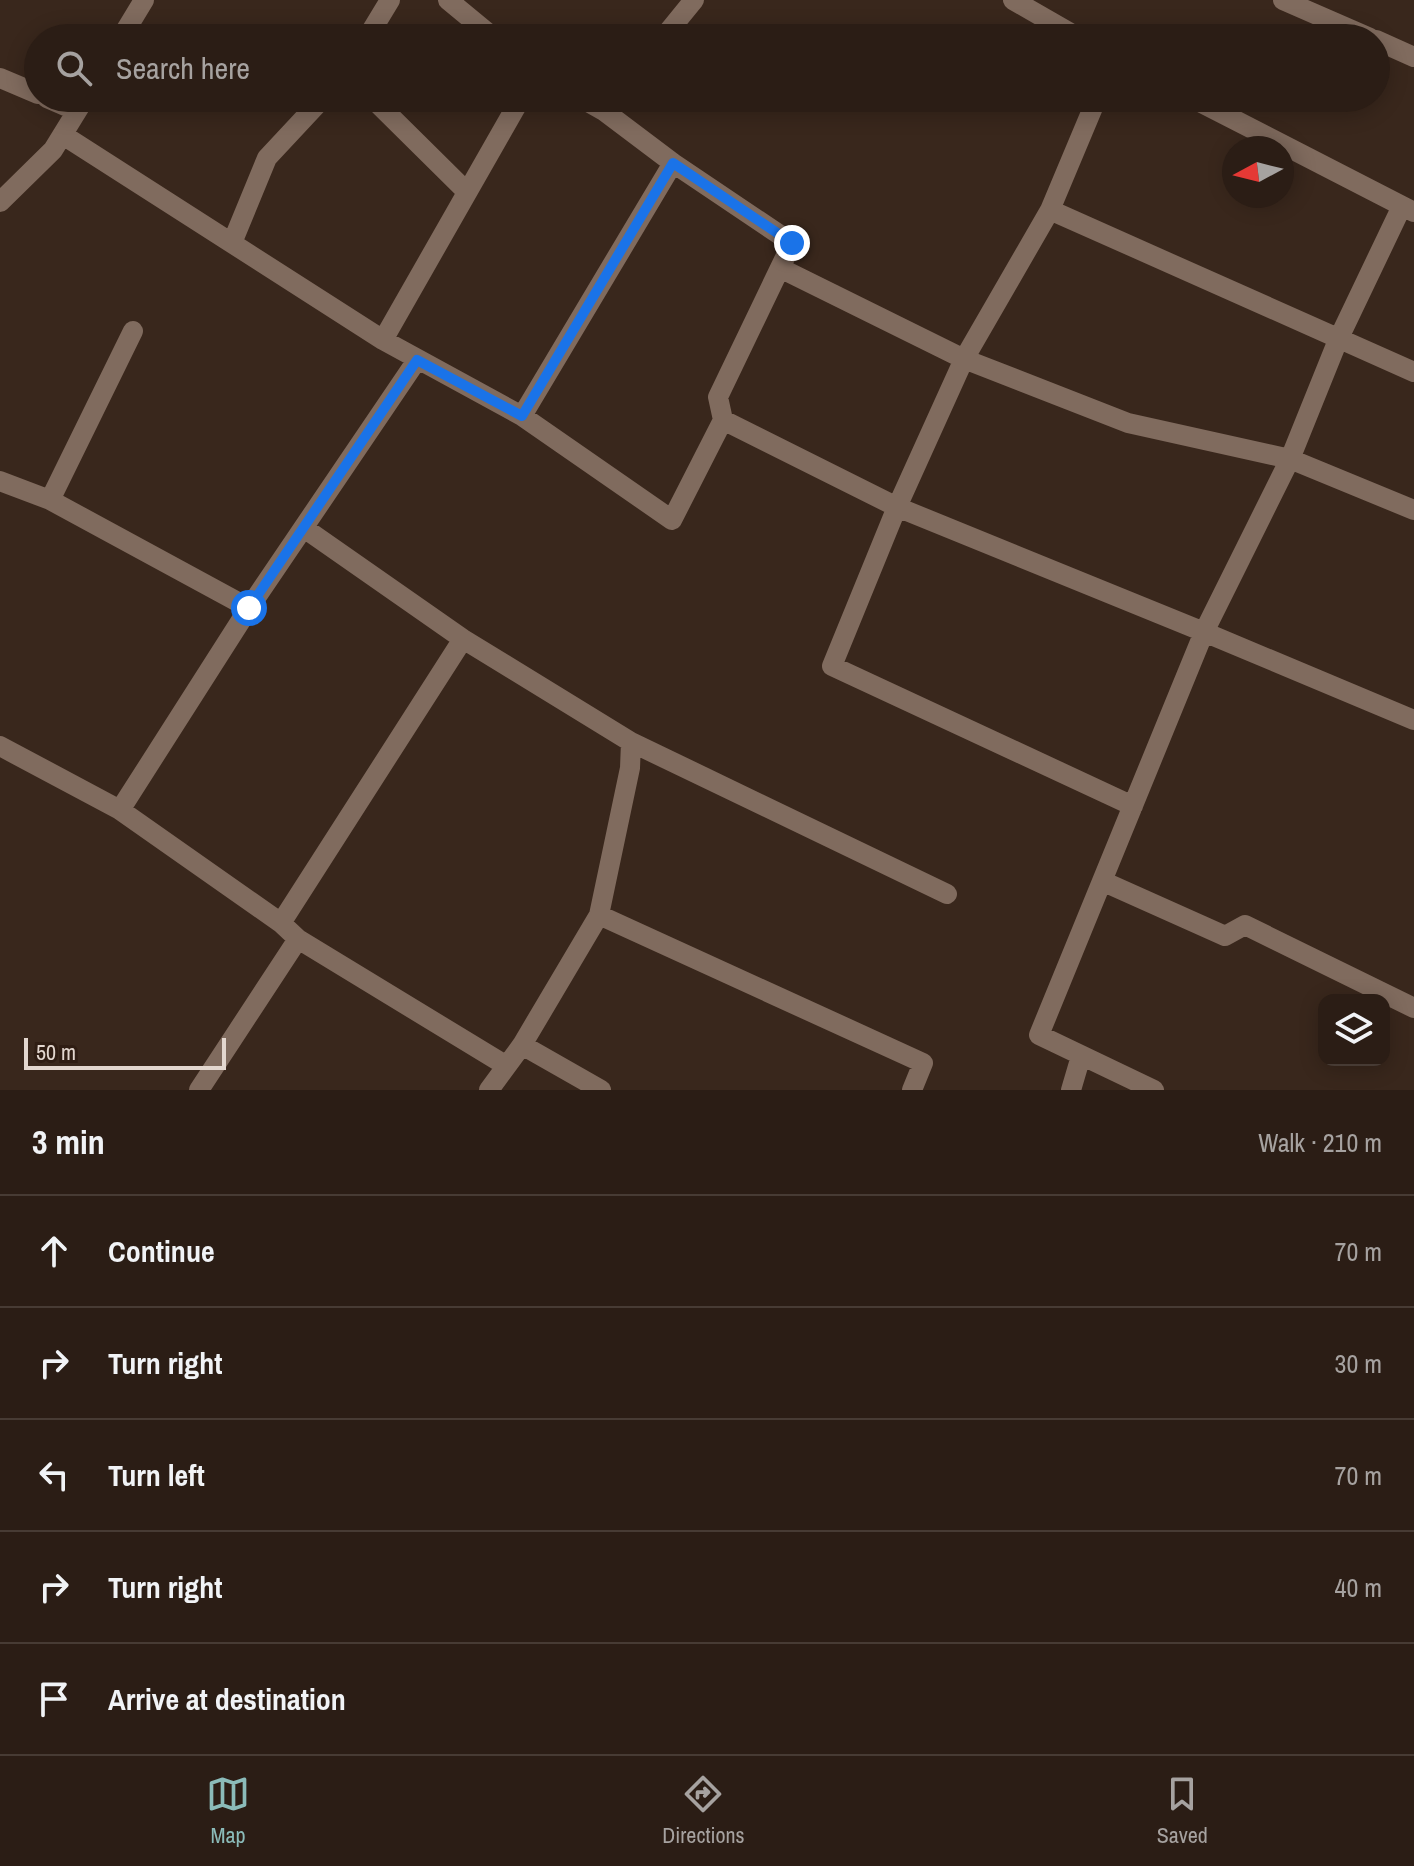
<!DOCTYPE html>
<meta charset="utf-8">
<style>
body{margin:0;font-family:"Archivo Narrow",sans-serif;background:#33261e;color:#f1f3f6}
.controls{position:absolute;right:24px;bottom:24px;display:grid;overflow:hidden;border-radius:16px;box-shadow:0 4px 20px #0003}
.controls button{width:72px;height:72px;display:grid;place-items:center;padding:0;border:0;border-bottom:2px solid #473b34;background:#2b1d15;color:#f1f3f6;font:40px sans-serif}
.compass{position:absolute;left:1222px;top:136px;width:72px;height:72px;border-radius:50%;background:#2b1d15;box-shadow:0 4px 20px #0003;rotate:263deg}
.scale{position:absolute;left:24px;bottom:20px;width:202px;box-sizing:border-box;padding-left:8px;border:4px solid #e3d7cf;border-top:0;font-size:22px;line-height:28px;white-space:nowrap;color:#e3d7cf;-webkit-text-stroke:6px #2f1d13;paint-order:stroke}
.stop{position:absolute;width:24px;height:24px;margin:-18px;border:6px solid #1a73e8;border-radius:50%;background:#fff}
.stop.end{background:#1a73e8;border-color:#fff;box-shadow:0 2px 8px #0008}
.list{margin:0;padding:0;list-style:none}
h2{display:flex;justify-content:space-between;align-items:center;height:104px;margin:0;padding:0 32px;font-size:34px}
h2 small{font-size:26px;font-weight:400;color:#a6a2a0}
.list li{display:grid;grid-template-columns:52px 1fr auto;gap:24px;align-items:center;box-sizing:border-box;height:112px;padding:0 32px;border-top:2px solid #473b34}
.list b{display:block;font-size:30px;white-space:nowrap}
.list em{font-size:26px;font-style:normal;color:#a6a2a0}
.icon{flex:none;width:44px;height:44px;fill:none;stroke:currentColor;stroke-width:2;stroke-linecap:round;stroke-linejoin:round}
.map{position:relative;flex:none;width:1414px;height:1090px;overflow:hidden}
.search{position:absolute;background:#2b1d15;box-shadow:0 4px 20px #0003;left:24px;right:24px;top:24px;height:88px;display:flex;align-items:center;gap:20px;box-sizing:border-box;padding:0 28px;border-radius:44px;color:#a6a2a0;font-size:30px}
.sheet{height:664px;background:#2b1d15}
nav{display:flex;justify-content:space-around;align-items:center;box-sizing:border-box;height:112px;border-top:2px solid #473b34;background:#2b1d15;font-size:22px;color:#a6a2a0}
nav a{display:grid;justify-items:center;gap:4px}
nav .on{color:#8bbbb9}
.map>svg:first-child{display:block}
</style>
<div class="map">
<svg width="1414" height="1090" viewBox="0 0 1414 1090">
<rect width="100%" height="100%" fill="#39271c"/>
<g fill="none" stroke-linecap="round" stroke-linejoin="round">
<path stroke="#806b5e" stroke-width="20" d="M 448,0 L 494,38
M 1013,0 L 1079,38
M 1283,0 L 1370,38
M 121,38 L 144,0
M 367,38 L 390,0
M 663,38 L 694,0
M 1376,40 L 1414,57
M 0,78 L 38,94
M 47,98 L 77,111
M 372,98 L 467,192
M 581,98 L 604,111 L 614,98
M 1097,98 L 1050,210 L 964,359 L 1128,423 L 1290,459 L 1414,510
M 1192,98 L 1414,212
M 63,135 L 383,340 L 521,98
M 0,202 L 53,150 L 85,98
M 1402,206 L 1338,340 L 1290,459 L 1204,632 L 1414,720
M 1050,210 L 1414,372
M 232,243 L 267,158 L 323,98
M 383,340 L 522,416 L 673,163 L 604,111
M 522,416 L 672,520 L 723,420 L 718,397 L 792,243 L 673,163
M 723,420 L 897,507 L 964,359 L 780,268
M 0,481 L 50,500 L 133,331
M 50,500 L 249,608
M 304,528 L 463,639 L 631,742 L 630,768 L 599,915 L 522,1045 L 489,1090
M 631,742 L 947,894
M 0,746 L 120,810 L 281,923 L 298,939 L 199,1090
M 1133,806 L 832,666 L 897,507 L 1204,632 C 1149,766 1094,901 1039,1035 L 1154,1090
M 120,810 L 249,608 L 417,360
M 1102,881 L 1225,936 L 1245,925 L 1414,1008
M 599,915 L 923,1063 L 912,1090
M 281,923 L 463,639
M 298,939 L 505,1065
M 522,1045 L 601,1090
M 1071,1090 L 1081,1056"/>
</g>
<g fill="none" stroke-linecap="round" stroke-linejoin="round">
<path stroke="#1a73e8" stroke-width="10" d="M 249,608 L 417,360 L 522,416 L 673,163 L 792,243"/>
</g>
</svg>
<div class="controls">
<button><svg class="icon" aria-label="layers" viewBox="0 0 24 24"><path d="M12 4l9 5-9 5-9-5zM3 14l9 5 9-5"/></svg></button>
</div>
<svg class="compass" viewBox="-18 -18 36 36"><path d="M0-13l5 13h-10z" fill="#e53935"/><path d="M0 13l5-13h-10z" fill="#a6a2a0"/></svg>
<div class="scale">50 m</div>
<div class="stop" style="left:249px;top:608px"></div>
<div class="stop end" style="left:792px;top:243px"></div>
<div class="search"><svg class="icon" aria-label="search" viewBox="0 0 24 24"><circle cx="10" cy="10" r="6"/><path d="M15 15l6 6"/></svg>Search here</div>
</div>
<section class="sheet">
<h2>3 min<small>Walk · 210 m</small></h2>
<ul class="list">
<li><svg class="icon" aria-label="ahead" viewBox="0 0 24 24"><path d="M12 20V5M6 11l6-6 6 6"/></svg><div><b>Continue</b></div><em>70 m</em></li>
<li><svg class="icon" aria-label="right" viewBox="0 0 24 24"><path d="M7 20v-9h11M14 6l5 5-5 5"/></svg><div><b>Turn right</b></div><em>30 m</em></li>
<li><svg class="icon" aria-label="left" viewBox="0 0 24 24"><path d="M17 20v-9H6M10 6l-5 5 5 5"/></svg><div><b>Turn left</b></div><em>70 m</em></li>
<li><svg class="icon" aria-label="right" viewBox="0 0 24 24"><path d="M7 20v-9h11M14 6l5 5-5 5"/></svg><div><b>Turn right</b></div><em>40 m</em></li>
<li><svg class="icon" aria-label="arrive" viewBox="0 0 24 24"><path d="M6 21V4h12l-3 4 3 4H6"/></svg><div><b>Arrive at destination</b></div></li>
</ul>
</section>
<nav>
<a class="on"><svg class="icon" aria-label="map" viewBox="0 0 24 24"><path d="M3 6l6-2 6 2 6-2v14l-6 2-6-2-6 2zM9 4v14M15 6v14"/></svg>Map</a>
<a><svg class="icon" aria-label="directions" viewBox="0 0 24 24"><path d="M12 3l9 9-9 9-9-9zM9 14v-3h6M13 9l2 2-2 2"/></svg>Directions</a>
<a><svg class="icon" aria-label="saved" viewBox="0 0 24 24"><path d="M7 4h10v16l-5-4-5 4z"/></svg>Saved</a>
</nav>
